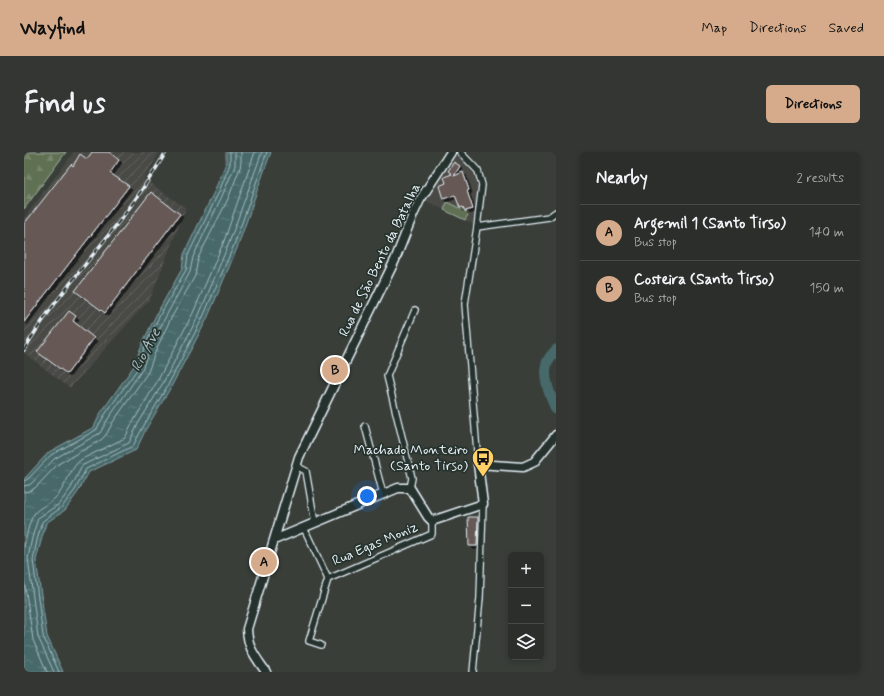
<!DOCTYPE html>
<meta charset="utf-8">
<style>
body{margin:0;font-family:Mynerve,sans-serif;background:#333633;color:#f1f3f6}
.controls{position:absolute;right:12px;bottom:12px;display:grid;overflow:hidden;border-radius:6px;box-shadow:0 2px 6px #0003}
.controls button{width:36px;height:36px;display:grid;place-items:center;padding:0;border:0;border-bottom:1px solid #474a47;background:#2b2e2b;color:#f1f3f6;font:20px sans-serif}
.you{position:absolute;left:343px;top:344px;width:14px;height:14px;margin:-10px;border:3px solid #fff;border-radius:50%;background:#1a73e8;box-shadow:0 0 0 6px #1a73e833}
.badge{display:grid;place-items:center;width:26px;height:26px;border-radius:50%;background:#d6ab8b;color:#111;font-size:13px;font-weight:700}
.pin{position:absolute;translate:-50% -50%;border:2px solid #fff;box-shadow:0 1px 4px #0006}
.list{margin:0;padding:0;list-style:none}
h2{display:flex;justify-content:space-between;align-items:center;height:52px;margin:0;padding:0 16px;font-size:17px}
h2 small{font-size:13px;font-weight:400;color:#a6a8a9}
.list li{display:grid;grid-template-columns:26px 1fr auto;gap:12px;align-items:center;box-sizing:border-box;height:56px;padding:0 16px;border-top:1px solid #474a47}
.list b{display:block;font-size:15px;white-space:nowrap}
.list p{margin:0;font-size:13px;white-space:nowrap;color:#a6a8a9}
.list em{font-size:13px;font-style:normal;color:#a6a8a9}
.icon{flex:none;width:22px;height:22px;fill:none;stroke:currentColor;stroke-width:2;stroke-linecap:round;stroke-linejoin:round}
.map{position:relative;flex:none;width:532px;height:520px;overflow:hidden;border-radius:6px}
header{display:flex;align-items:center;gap:24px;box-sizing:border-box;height:56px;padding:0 20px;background:#d6ab8b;color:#111}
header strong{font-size:19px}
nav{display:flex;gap:22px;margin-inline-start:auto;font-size:14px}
.intro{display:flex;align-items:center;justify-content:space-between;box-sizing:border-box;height:96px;padding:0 24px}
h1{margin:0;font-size:28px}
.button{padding:10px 18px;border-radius:6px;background:#d6ab8b;color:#111;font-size:14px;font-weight:700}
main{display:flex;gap:24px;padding:0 24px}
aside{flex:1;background:#2b2e2b;border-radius:6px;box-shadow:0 2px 6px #0003}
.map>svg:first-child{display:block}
</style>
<header>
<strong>Wayfind</strong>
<nav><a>Map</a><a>Directions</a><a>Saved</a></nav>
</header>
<div class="intro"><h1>Find us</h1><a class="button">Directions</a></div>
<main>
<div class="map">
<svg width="532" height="520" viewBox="0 0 532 520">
<defs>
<pattern id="industrial-furrows" width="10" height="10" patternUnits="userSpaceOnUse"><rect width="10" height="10" fill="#494945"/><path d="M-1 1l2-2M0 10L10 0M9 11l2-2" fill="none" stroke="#636461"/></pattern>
<pattern id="forest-firs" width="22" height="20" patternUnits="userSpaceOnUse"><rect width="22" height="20" fill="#617153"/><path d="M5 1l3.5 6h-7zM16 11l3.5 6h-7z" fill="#78866c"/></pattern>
<pattern id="water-ripples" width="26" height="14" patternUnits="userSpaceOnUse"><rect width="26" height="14" fill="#46696b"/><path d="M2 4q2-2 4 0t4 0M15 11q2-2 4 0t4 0" fill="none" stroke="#617f81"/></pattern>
<filter id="shadow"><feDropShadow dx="3" dy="3" stdDeviation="0" flood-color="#0009"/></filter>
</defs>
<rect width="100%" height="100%" fill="#393e39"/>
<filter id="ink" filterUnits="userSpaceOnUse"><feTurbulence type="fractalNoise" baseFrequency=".025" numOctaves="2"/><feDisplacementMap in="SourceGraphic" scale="8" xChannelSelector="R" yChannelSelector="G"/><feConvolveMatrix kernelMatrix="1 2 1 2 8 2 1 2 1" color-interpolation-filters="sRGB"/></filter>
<g filter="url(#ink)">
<path fill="#494945" d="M 431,4 L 434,4 L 441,10 L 449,21 L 451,21 L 453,27 L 454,39 L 449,72 L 402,49 Z"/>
<path fill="url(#industrial-furrows)" d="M 50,0 L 136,0 L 120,27 L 162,56 L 126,147 L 46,236 L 0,201 L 0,66 Z"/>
<path fill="url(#forest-firs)" stroke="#a4b1a6" d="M 0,0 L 42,0 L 0,57 Z"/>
<path fill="#617153" stroke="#a4b1a6" d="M 423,50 L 445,61 L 441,68 L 420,58 Z"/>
<path fill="url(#water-ripples)" stroke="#879fa3" d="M 202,0 L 247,0 L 235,33 L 214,94 L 183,167 L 147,235 L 122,277 L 112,298 L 65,320 L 54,340 L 41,358 L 22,371 L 17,389 L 12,408 L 23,484 L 39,520 L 0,520 L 0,327 L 25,300 L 70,275 L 76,262 L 110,214 L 118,192 L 133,161 L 158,117 L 160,102 L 190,40 L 202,11 Z"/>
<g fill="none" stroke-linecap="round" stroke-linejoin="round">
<path stroke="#a7bbc0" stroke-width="1" d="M 0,329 L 4,327 L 27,303 L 72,278 L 80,264 L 114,216 L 121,193 L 136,163 L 162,118 L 164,103 L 194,42 L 206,12 L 206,0
M 0,334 L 5,333 L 8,331 L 30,307 L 76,281 L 84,267 L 118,218 L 126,195 L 141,166 L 166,120 L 169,105 L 198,44 L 211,14 L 211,0
M 0,340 L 5,339 L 11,336 L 34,312 L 77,288 L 82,283 L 89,270 L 124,220 L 132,198 L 146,168 L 171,124 L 174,106 L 204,47 L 216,16 L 217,10 L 217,0
M 0,395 C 2,386 5,369 10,362 C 15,355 24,353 30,347 C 42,337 46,314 58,307 L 101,286 L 109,270 L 134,228 L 169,161 L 200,89 L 231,0
M 0,427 L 9,488 L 23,520
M 30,520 L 14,485 L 4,406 L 8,386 L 14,366 L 35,352 L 47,336 L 57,316 L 59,313 L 105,291 L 114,272 L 139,231 L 175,163 L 205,91 L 238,0
M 35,520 L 19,484 L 9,408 L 13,388 L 18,370 L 20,368 L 38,355 L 51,338 L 62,317 L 109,294 L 119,275 L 144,233 L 179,165 L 210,93 L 243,0"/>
<path stroke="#46696b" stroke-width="11" d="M 532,198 C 529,202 524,206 523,211 C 518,224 526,244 532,257"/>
</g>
<path fill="#655955" stroke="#e8f1f8" filter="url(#shadow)" d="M 68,0 L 85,0 L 95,8 L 86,21 L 105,34 L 0,170 L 0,72 L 47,12 L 49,14 L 56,2 L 63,7 Z
M 430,10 L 436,14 L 430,24 L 439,20 L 445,38 L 443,39 L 449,57 L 441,59 L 439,55 L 436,56 L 431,43 L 419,47 L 415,34 L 422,31 L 420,25 L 428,22 L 424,19 Z
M 127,40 L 156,62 L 81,161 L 51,139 Z
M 45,159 L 52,164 L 49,169 L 70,186 L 43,222 L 13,200 Z
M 444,365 L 454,365 L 453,394 L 445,394 Z"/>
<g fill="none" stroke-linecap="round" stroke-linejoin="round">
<g stroke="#e8f1f8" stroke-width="8">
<path id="street" d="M 436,0 L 454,19 L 458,33 L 453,75 L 441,152 L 454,312
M 453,75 L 525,65 L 532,60
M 341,274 L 359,342
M 272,314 L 282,319 L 291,371
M 386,336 L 388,326 L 363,224 L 391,158
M 280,376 L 304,427 L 285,489 L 297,493
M 304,427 L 408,382 L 408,369
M 449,520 L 456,446 L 459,352"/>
</g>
<g stroke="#e8f1f8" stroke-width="11">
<path id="secondary" d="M 250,388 L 374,336 L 386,336 L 404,365 L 408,369 L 459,352 L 454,312 L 499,315 L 510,310 L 532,283
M 242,520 C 231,504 224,497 223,477 L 275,305 L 371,108 L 388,65 L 396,48 L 427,0"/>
</g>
<use href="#street" stroke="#26332d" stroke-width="5.5"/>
<use href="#secondary" stroke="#26332d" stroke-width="8"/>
<g stroke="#e8f1f8" stroke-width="3.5">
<path id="rail" d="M 0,198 C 29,148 69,105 103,59 C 117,40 130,20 142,0"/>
</g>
<use href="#rail" stroke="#26332d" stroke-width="2" stroke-dasharray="6" stroke-linecap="butt"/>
</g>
</g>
<defs>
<g id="bus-pin" transform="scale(1.15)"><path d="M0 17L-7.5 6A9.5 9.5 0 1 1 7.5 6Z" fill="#ffd166" stroke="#26332d"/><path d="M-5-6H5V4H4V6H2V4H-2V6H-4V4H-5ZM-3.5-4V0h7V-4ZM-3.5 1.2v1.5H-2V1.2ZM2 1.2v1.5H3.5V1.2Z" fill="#111"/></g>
</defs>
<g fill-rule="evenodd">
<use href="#bus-pin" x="459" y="306"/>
</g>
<g text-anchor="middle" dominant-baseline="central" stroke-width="3.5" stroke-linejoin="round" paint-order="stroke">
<g font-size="14" fill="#e8f1f8" stroke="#26332d">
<text transform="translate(356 108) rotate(-64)">Rua de São Bento da Batalha</text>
<text transform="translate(351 392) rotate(-23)">Rua Egas Moniz</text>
</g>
<g font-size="14" fill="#e8f1f8" stroke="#26332d" text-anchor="end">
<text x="444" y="298">Machado Monteiro<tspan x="444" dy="16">(Santo Tirso)</tspan></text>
</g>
<g font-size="15" font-style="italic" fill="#a7bbc0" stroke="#26332d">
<text transform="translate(122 198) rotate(-62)">Rio Ave</text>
</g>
</g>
</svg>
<div class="controls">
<button>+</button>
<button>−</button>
<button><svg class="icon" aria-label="layers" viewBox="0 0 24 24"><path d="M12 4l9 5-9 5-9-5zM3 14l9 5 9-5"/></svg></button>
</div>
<div class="you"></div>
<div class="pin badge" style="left:240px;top:410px">A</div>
<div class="pin badge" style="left:311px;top:218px">B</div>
</div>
<aside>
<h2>Nearby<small>2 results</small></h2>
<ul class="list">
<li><span class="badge">A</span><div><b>Argemil 1 (Santo Tirso)</b><p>Bus stop</p></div><em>140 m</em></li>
<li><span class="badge">B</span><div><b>Costeira (Santo Tirso)</b><p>Bus stop</p></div><em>150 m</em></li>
</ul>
</aside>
</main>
